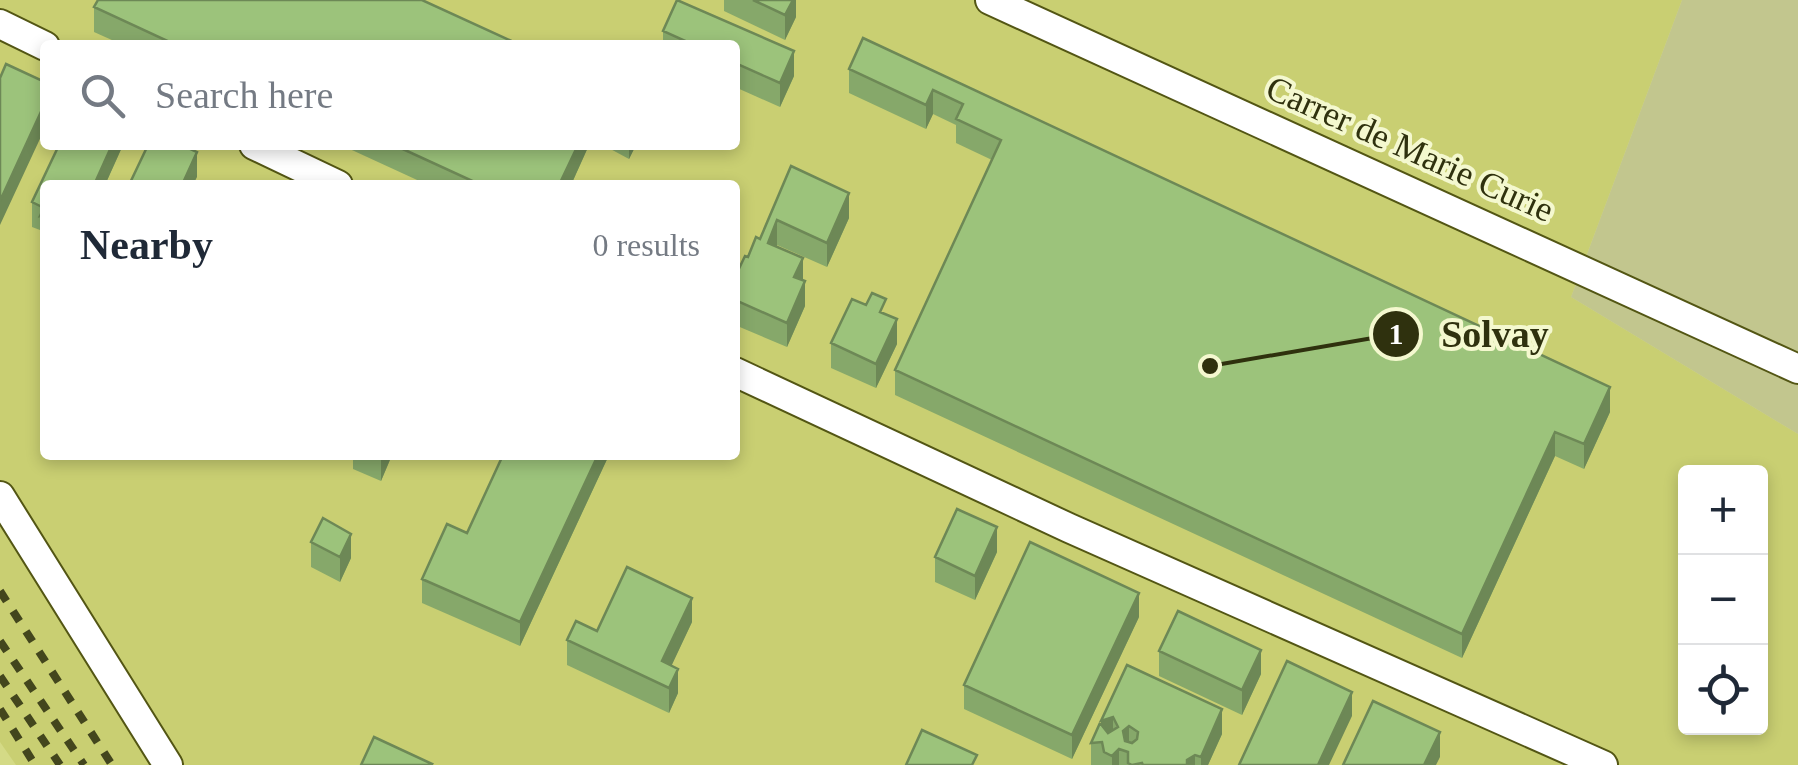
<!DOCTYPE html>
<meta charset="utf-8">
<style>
body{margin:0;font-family:"Times New Roman",serif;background:#f6f6f7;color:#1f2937}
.controls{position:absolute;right:30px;bottom:30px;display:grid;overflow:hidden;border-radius:10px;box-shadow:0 5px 15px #0003}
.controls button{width:90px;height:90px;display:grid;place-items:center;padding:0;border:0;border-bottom:2px solid #e0e1e3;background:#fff;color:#1f2937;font:50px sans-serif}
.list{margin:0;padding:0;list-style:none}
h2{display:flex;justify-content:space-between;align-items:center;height:130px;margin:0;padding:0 40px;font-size:42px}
h2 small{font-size:32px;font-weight:400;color:#747a83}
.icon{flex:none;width:55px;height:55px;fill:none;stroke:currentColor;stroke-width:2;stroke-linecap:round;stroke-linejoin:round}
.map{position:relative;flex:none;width:1798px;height:765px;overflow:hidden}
.search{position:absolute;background:#fff;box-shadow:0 5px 15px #0003;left:40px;top:40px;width:700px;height:110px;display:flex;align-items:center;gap:25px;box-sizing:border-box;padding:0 35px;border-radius:10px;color:#747a83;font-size:38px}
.panel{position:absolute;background:#fff;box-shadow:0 5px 15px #0003;left:40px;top:180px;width:700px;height:280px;border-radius:10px}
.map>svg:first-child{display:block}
</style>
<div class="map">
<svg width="1798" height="765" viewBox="0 0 1798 765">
<rect width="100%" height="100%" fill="#d4da86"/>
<path fill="#c9cf72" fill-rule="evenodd" d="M 0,0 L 1682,0 L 1571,297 L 1798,434 L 1798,765 L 16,765 L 0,742 ZM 45,45 L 735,45 L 735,145 L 45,145 ZM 45,185 L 735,185 L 735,455 L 45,455 ZM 1686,472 L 1760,472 L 1760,728 L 1686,728 Z"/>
<path fill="#c2c68e" d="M 1682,0 L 1798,0 L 1798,434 L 1571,297 Z"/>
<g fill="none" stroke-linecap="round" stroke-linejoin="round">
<g stroke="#535614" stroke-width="32">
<path id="minor" d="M 990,0 L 1798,369
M 0,24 L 45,46
M 254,145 L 338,185
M 735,372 L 1069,528 L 1603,765
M 0,496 L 168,765"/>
</g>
<use href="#minor" stroke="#fff" stroke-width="28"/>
<path stroke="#43461d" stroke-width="8" stroke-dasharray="12 12" stroke-linecap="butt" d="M 0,591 L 112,765
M 0,641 L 84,765
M 0,676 L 60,765
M 0,709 L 35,765"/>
</g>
<path fill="#86a86a" d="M 677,0 L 794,51 L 794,76 L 780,107 L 735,87 L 735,45 L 663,45 L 663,31 Z
M 724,0 L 796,0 L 796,17 L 785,40 L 724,11 Z
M 94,7 L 520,45 L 123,45 L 94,32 Z
M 863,38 L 1610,412 L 1584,469 L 1555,456 L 1462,658 L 895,395 L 895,370 L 992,160 L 956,143 L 956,125 L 933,114 L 926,129 L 849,93 L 849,69 Z
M 59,145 L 123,145 L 105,185 L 45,185 L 45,240 L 40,240 L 40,230 L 32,227 L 32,202 Z
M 341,145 L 589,145 L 571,185 L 428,185 Z
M 603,145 L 636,145 L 629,159 Z
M 791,166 L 849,218 L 827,267 L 777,245 L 777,246 L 803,281 L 805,306 L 787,347 L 735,325 L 735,277 L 760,239 Z
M 886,314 L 897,344 L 876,388 L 831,368 L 831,343 Z
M 353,455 L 392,455 L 381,481 L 353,469 Z
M 609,455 L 520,646 L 422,603 L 422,579 L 467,533 Z
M 311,542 L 351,558 L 340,582 L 311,567 Z
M 997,552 L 975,600 L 935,582 L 935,557 Z
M 1139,617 L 1072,759 L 964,709 L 964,685 Z
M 692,622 L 671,666 L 678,693 L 669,713 L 567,665 L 567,640 L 597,631 Z
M 1159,651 L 1261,674 L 1242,715 L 1159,676 Z
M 1127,665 L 1222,734 L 1208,765 L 1091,765 L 1091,743 L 1101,724 Z"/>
<path fill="#6d8856" d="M 793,0 L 796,0 L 796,17 L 785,40 L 785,15 Z
M 794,51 L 794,76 L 780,107 L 780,83 Z
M 933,90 L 933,114 L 926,129 L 926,105 Z
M 45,103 L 45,128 L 0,225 L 0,201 Z
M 112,145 L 123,145 L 105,185 L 94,185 Z
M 578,145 L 589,145 L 571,185 L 559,185 Z
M 629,145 L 636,145 L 629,159 Z
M 197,152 L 197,177 L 193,185 L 182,185 Z
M 849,193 L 849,218 L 827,267 L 827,243 Z
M 777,220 L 777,245 L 768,267 L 768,243 Z
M 803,258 L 803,282 L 794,277 Z
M 805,281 L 805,306 L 787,347 L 787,323 Z
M 897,319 L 897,344 L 876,388 L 876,364 Z
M 1610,387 L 1610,412 L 1584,469 L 1584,444 Z
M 1555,432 L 1555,456 L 1462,658 L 1462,634 Z
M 382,455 L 392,455 L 381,481 L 381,457 Z
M 598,455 L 609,455 L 520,646 L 520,622 Z
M 997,527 L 997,552 L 975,600 L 975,576 Z
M 351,534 L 351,558 L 340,582 L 340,557 Z
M 1139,593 L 1139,617 L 1072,759 L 1072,735 Z
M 692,598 L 692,622 L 662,686 L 662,661 Z
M 1261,650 L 1261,674 L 1242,715 L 1242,690 Z
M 678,669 L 678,693 L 669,713 L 669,688 Z
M 1352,692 L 1352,716 L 1329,765 L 1318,765 Z
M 1222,709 L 1222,734 L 1208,765 L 1201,765 L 1201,757 Z
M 1113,717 L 1113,742 L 1101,742 L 1101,721 Z
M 1129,726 L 1129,751 L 1127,752 L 1123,731 Z
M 1440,732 L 1440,757 L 1436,765 L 1424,765 Z
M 1119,749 L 1119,765 L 1112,765 L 1112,756 Z
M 1195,755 L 1195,765 L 1187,765 L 1187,760 Z"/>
<path fill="#9cc37b" stroke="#6d8856" stroke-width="2.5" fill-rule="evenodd" d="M 98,0 L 422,0 L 520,45 L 176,45 L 94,7 Z
M 677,0 L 794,51 L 780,83 L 735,63 L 735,45 L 694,45 L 663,31 Z
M 753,0 L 793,0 L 785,15 Z
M 863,38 L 1610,387 L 1584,444 L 1555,432 L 1462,634 L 895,370 L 1001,140 L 956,119 L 963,104 L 933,90 L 926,105 L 849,69 Z
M 6,64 L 45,82 L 45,103 L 0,201 L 0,78 Z
M 59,145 L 112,145 L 94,185 L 45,185 L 45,215 L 40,216 L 44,208 L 32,202 Z
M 148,145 L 182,145 L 197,152 L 182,185 L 129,185 Z
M 394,145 L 578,145 L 559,185 L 481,185 Z
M 791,166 L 849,193 L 827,243 L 777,220 L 768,243 L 803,258 L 794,277 L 805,281 L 787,323 L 735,300 L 735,277 L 745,256 L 748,257 L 756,237 L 760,239 Z
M 872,293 L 886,299 L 880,312 L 897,319 L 876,364 L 831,343 L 852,299 L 866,305 Z
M 503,455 L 598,455 L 520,622 L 422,579 L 447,524 L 467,533 Z
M 957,509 L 997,527 L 975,576 L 935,557 Z
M 323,518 L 351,534 L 340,557 L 311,542 Z
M 1030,542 L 1139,593 L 1072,735 L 964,685 Z
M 627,567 L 692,598 L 662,661 L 678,669 L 669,688 L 567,640 L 576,621 L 597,631 Z
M 1178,611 L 1261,650 L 1242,690 L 1159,651 Z
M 1287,661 L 1352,692 L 1318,765 L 1239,765 Z
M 1127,665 L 1222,709 L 1201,757 L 1195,755 L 1187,760 L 1187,765 L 1143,765 L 1142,763 L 1132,765 L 1128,763 L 1128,752 L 1119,749 L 1112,756 L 1104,752 L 1102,742 L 1091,743 L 1100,723 L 1108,733 L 1118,727 L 1113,717 L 1101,721 ZM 1129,726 L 1138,732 L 1137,739 L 1132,743 L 1125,741 L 1123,731 Z
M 1373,701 L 1440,732 L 1424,765 L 1343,765 Z
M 922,730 L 977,755 L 972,765 L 906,765 Z
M 374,737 L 432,764 L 431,765 L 361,765 Z"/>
<g text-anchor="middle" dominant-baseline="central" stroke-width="8" stroke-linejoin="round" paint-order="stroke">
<g font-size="35" fill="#2f310e" stroke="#f4f8cf">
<text transform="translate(1410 149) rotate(24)">Carrer de Marie Curie</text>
</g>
</g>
<path fill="none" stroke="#2f310e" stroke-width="4" d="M1210 366L1396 334"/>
<g fill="#2f310e" stroke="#f4f8cf" stroke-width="4">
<circle cx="1210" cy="366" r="10"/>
<circle cx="1396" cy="334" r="25"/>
</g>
<g font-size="30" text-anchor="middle" font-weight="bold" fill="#fff">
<text x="1396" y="344">1</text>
</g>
<g font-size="38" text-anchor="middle" font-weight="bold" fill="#2f310e" stroke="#f4f8cf" stroke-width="8" stroke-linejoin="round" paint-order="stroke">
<text x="1495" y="347">Solvay</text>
</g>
</svg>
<div class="controls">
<button>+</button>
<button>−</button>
<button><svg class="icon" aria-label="locate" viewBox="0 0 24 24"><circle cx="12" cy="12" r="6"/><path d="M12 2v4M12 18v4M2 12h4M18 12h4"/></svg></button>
</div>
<div class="search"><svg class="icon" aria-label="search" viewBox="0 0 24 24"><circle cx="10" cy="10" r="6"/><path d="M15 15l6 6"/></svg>Search here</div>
<section class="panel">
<h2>Nearby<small>0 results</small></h2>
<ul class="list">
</ul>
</section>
</div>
